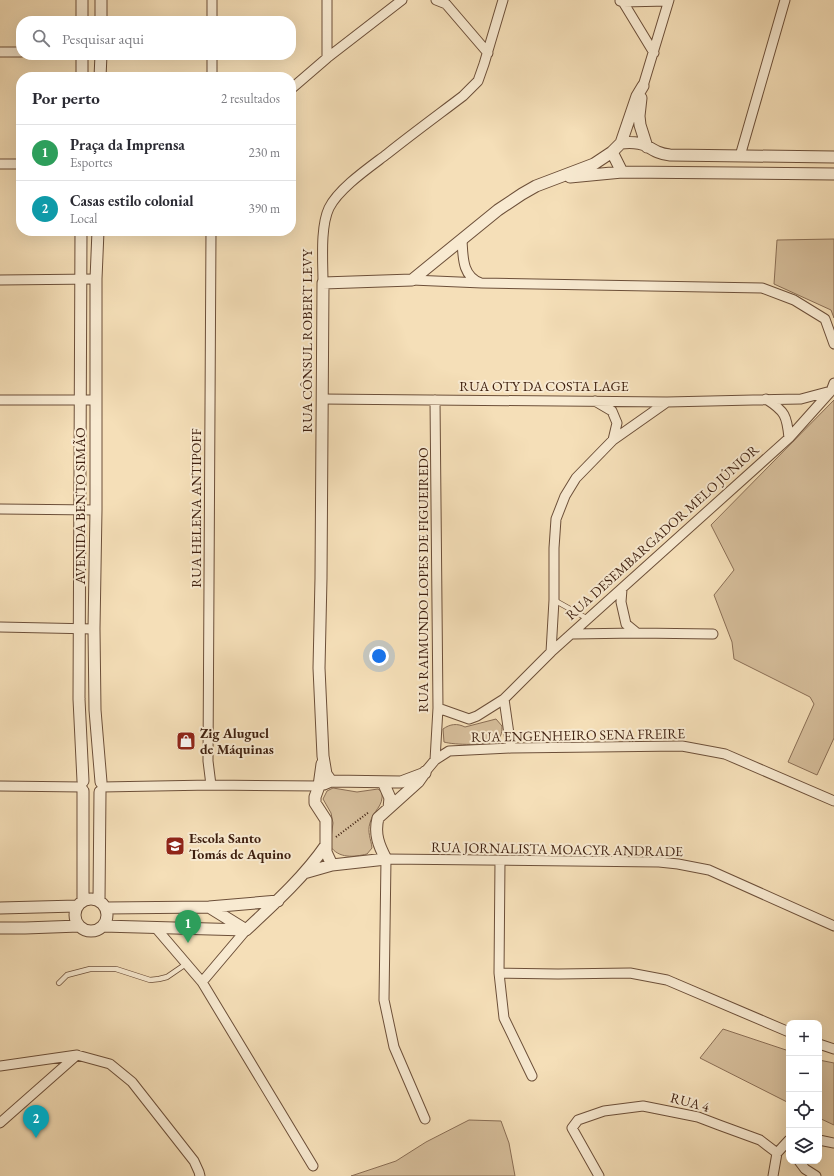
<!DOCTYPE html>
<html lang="pt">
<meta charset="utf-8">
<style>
body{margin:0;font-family:"EB Garamond",serif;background:#f2f2f3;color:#2b2b33}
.controls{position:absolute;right:12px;bottom:12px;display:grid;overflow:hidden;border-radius:8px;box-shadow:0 4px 16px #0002}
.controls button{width:36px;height:36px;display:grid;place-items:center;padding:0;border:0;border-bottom:1px solid #e1e1e2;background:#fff;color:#2b2b33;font:20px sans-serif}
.you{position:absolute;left:379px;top:656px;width:14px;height:14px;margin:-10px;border:3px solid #fff;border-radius:50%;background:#1a73e8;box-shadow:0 0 0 6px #1a73e833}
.badge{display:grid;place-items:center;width:26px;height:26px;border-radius:50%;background:#8f2418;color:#fff;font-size:13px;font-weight:700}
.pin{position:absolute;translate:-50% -33px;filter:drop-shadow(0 1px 2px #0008)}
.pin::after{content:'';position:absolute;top:21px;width:14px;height:12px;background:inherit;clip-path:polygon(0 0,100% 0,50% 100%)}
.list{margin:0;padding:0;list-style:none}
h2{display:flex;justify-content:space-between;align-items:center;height:52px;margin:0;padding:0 16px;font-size:17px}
h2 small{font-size:13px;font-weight:400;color:#7c7c81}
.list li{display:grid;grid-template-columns:26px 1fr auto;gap:12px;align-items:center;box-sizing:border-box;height:56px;padding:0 16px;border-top:1px solid #e1e1e2}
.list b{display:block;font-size:15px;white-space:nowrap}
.list p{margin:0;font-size:13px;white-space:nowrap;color:#7c7c81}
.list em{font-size:13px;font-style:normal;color:#7c7c81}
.icon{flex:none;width:22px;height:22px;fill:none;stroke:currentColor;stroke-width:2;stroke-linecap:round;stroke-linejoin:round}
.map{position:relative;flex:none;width:834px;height:1176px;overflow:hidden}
.search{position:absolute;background:#fff;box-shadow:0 4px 16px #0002;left:16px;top:16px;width:280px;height:44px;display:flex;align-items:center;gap:10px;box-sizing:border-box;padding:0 14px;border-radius:16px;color:#7c7c81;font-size:15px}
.panel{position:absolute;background:#fff;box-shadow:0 4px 16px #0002;left:16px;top:72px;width:280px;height:164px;border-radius:16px}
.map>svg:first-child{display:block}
</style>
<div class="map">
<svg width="834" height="1176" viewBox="0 0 834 1176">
<rect width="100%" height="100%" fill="#f5dfb8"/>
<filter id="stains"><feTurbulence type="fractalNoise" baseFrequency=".005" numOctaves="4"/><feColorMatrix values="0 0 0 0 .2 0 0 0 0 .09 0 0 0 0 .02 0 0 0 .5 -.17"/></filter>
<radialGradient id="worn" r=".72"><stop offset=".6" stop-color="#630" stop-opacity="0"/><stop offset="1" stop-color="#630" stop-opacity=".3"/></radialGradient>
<path fill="#d6be9b" stroke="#8a6e55" d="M 834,239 L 834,318 L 831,310 L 774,284 L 777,240 Z
M 834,400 L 834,738 L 817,775 L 788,762 L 814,704 L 810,697 L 734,659 L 732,642 L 714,595 L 734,570 L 711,525 Z
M 496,719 L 502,726 C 502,731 502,736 497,740 C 488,746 454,745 444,742 L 443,729 C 450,724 457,723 465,727 Z
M 333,788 L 357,792 L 378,789 L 382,792 C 384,807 373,810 370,823 C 367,832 371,839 372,848 L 367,854 C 354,857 339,859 330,846 L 333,823 L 331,813 L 323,799 L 327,791 Z
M 723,1029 L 789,1051 L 789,1103 L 700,1058 Z
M 819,1060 L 834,1063 L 834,1125 L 819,1118 Z
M 469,1120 L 501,1121 L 509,1143 L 515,1176 L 351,1176 L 396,1161 L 426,1142 Z"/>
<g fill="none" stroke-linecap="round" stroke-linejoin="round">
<g stroke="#6c4f39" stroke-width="6">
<path id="service" d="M 554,600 L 588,619
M 59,983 L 67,975 L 90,969 L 116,969 L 150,980 L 159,979 L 167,977 L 186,964"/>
</g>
<g stroke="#6c4f39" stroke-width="11">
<path id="minor" d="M 212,0 L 212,21
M 436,0 L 446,4 L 488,53
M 620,1 L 623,2 L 668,1
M 623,2 L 654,53
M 0,52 L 21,52
M 212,55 L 212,77
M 327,58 L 327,0
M 643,86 L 669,0
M 291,89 L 327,58 L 402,0
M 740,156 L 785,0
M 0,164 L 21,164
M 462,240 C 463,256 462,277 481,283
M 0,280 L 96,279
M 412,280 L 482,283 L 762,288 L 794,300 L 825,319 L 834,344
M 323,283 C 323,262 320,227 329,208 C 339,188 370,167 387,154 C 412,134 438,115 463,96 L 478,81 L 484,64 L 503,0
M 322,399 L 667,402 L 801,399 L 831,391
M 766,399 C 785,411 787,416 789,438
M 0,400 L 95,400
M 595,401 L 612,411 L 617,423 L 613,440
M 0,509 L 96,510
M 622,589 L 621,602 L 626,624 L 637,633
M 0,627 L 94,629
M 572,634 L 637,633 L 713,634
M 551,652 L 554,600 L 554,548 L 556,519 L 565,496 L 576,478 L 613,440 L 667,402
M 504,699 L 511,748
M 438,708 L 469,719 L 477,716 L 504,699 L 551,652 L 789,438 L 831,391 L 834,383
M 435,760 L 438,708 L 435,400
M 425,772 L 435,760 L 449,751 L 511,748 L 682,746 L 725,754 L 834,801
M 211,785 L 208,761 L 211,231
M 0,786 L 82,787
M 102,787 L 211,785 L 319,786
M 500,861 L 499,973 L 504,1018 L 532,1076
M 155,927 L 202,982 L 313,1166
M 499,973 L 558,974 L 630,973 L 667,980 L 789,1032
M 202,982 L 246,930
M 819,1044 L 834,1049
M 0,1066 L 77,1055 L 110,1064 L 132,1082 L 194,1161 L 199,1172 L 200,1176
M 425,1119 L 394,1047 L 384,1000 L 386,859 L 659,862 L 678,864 L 709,870 L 834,926
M 0,1123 L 77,1055
M 819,1140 L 834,1143
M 777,1153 L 789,1140
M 799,1161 L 805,1169 L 816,1176
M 599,1176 L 572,1128 L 578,1120 L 604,1111 L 643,1106 L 698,1117 L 719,1125 L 760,1140 L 777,1153 L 773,1176"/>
</g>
<g stroke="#6c4f39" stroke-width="13">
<path id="tertiary" d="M 82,21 L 82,0
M 101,21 L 101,0
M 82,77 L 82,55
M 100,77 L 101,55
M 641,98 L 639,116 L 640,125 L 647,147
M 621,143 C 630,142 639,142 647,146 C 655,151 660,154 670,155 L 834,157
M 612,152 L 622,172
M 570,177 L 622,172 L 834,174
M 81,231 L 79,699 L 83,781
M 98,231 L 96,279 L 96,510 L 94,629 L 95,710 L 101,782
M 322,764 L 319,786 L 315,797 L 315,803 L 326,820 L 326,852 L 332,865
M 331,781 L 326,774 L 323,756 L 319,668 L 321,578 L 323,283 L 412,280 L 498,210 L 522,194 L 536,186 L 594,164 L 612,152 L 621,143 L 637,96 L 643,86
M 383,782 L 390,798 L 389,808
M 324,784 L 331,781 L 401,782 L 425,773
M 304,873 L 332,865 L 386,859 C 379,846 374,834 378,818 L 418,782 L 425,772
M75 915a16 16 0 1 1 32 0a16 16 0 1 1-32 0Z
M 99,900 L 100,792
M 83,901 L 83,791
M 209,907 L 246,930
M 0,908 L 77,906
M 106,908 L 209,907 L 278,901
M 103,926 L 246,930 C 274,904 304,877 326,845
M 0,928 L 25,928 L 79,926"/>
</g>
<path stroke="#3e1f0f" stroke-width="2" stroke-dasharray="1 2" stroke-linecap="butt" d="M 110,76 L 203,76
M 336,837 L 369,812"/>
<use href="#service" stroke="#f8ead1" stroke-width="4.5"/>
<use href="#minor" stroke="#f8ead1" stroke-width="9"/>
<use href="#tertiary" stroke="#f8ead1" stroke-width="11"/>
</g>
<defs>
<g id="shop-square" transform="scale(1)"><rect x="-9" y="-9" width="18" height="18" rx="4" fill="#8f2418" stroke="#f8ead1"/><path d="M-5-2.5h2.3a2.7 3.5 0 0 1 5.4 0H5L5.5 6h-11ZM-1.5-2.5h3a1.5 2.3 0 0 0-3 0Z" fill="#fff"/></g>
<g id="school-square" transform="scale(1)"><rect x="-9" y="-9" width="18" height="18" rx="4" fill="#8f2418" stroke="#f8ead1"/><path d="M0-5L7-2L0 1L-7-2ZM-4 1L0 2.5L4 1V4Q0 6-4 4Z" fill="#fff"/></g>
</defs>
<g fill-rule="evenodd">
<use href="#shop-square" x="186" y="741"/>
<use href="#school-square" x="175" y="846"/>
</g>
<g text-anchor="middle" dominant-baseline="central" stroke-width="4" stroke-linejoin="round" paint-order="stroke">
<g font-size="14" fill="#3e1f0f" stroke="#f8ead1">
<text transform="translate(307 341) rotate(-90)">RUA CÔNSUL ROBERT LEVY</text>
<text x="544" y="386">RUA OTY DA COSTA LAGE</text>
<text transform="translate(80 506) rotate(-90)">AVENIDA BENTO SIMÃO</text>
<text transform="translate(196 508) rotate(-90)">RUA HELENA ANTIPOFF</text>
<text transform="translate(662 532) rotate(-42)">RUA DESEMBARGADOR MELO JÚNIOR</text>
<text transform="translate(423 580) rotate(-90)">RUA RAIMUNDO LOPES DE FIGUEIREDO</text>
<text transform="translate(578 735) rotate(-1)">RUA ENGENHEIRO SENA FREIRE</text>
<text transform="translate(557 849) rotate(1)">RUA JORNALISTA MOACYR ANDRADE</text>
<text transform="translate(690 1102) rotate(15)">RUA 4</text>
</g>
<g font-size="14" font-weight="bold" fill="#3e1f0f" stroke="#f8ead1" text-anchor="start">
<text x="200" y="733">Zig Aluguel<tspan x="200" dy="16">de Máquinas</tspan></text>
<text x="189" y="838">Escola Santo<tspan x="189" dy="16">Tomás de Aquino</tspan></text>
</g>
</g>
<rect width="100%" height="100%" filter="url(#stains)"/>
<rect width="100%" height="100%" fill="url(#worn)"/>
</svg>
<div class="controls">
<button>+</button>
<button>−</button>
<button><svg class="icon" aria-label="locate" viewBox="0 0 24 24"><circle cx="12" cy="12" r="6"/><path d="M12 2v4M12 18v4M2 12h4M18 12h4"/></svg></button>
<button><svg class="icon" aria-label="layers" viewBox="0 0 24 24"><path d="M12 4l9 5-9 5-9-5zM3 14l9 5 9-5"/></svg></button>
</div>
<div class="you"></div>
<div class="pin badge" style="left:188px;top:943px;background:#2e9e5b">1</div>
<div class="pin badge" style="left:36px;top:1138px;background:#0f9aa8">2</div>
<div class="search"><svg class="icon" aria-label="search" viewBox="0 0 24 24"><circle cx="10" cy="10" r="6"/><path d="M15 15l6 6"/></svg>Pesquisar aqui</div>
<section class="panel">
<h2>Por perto<small>2 resultados</small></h2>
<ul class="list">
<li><span class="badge" style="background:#2e9e5b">1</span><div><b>Praça da Imprensa</b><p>Esportes</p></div><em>230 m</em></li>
<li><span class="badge" style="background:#0f9aa8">2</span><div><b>Casas estilo colonial</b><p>Local</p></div><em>390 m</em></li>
</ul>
</section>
</div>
